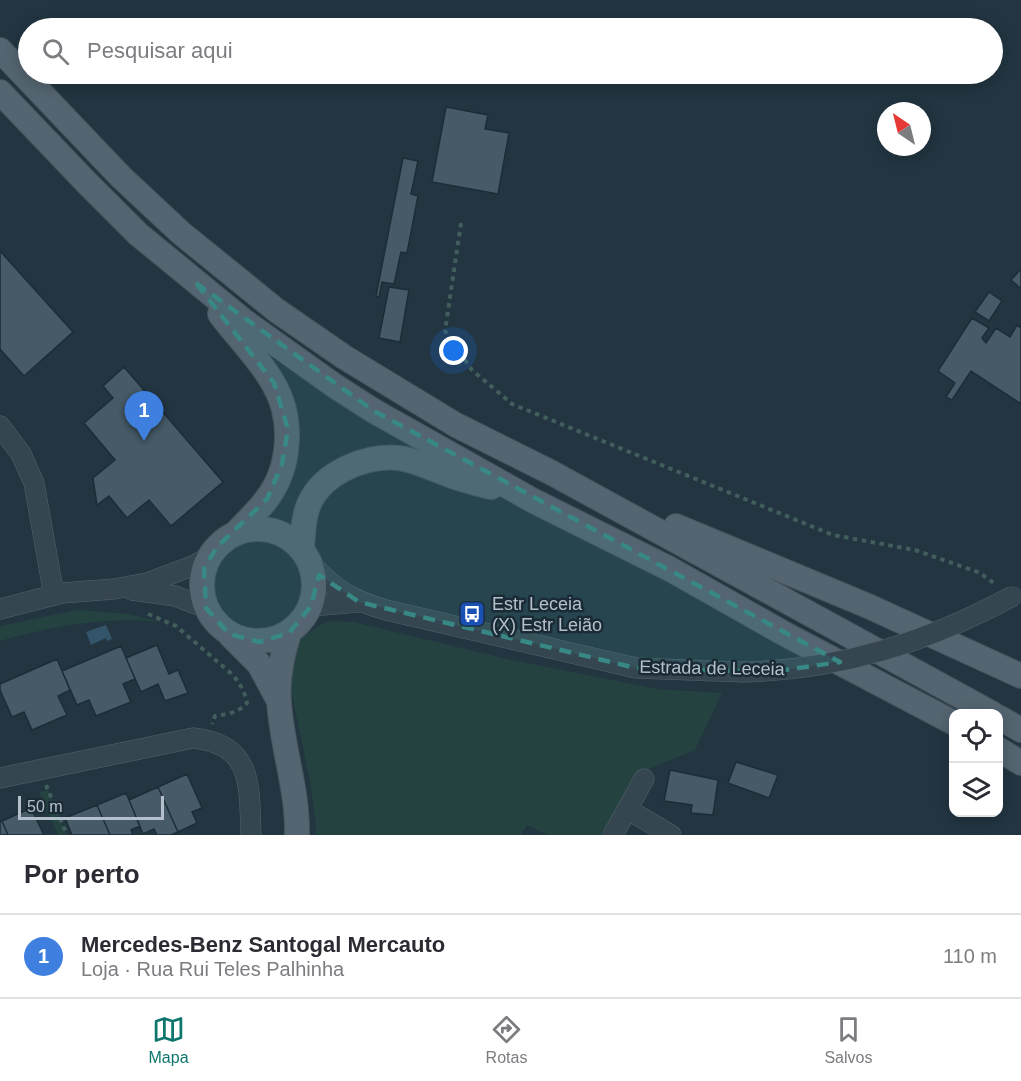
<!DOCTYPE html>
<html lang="pt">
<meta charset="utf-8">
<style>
body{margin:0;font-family:Arial,sans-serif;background:#f7f7f7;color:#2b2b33}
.controls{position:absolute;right:18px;bottom:18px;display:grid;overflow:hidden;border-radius:12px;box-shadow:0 3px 15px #0003}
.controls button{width:54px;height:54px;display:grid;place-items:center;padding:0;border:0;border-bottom:2px solid #e1e1e2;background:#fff;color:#2b2b33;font:30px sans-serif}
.compass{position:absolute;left:877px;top:102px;width:54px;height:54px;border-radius:50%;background:#fff;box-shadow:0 3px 15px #0003;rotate:325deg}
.scale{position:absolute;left:18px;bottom:15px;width:146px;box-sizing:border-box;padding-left:6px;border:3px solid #b3c0cb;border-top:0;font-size:16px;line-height:21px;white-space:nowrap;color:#b3c0cb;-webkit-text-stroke:4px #1b2b36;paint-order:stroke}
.you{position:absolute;left:454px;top:351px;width:21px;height:21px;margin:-15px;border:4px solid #fff;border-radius:50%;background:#1a73e8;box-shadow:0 0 0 9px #1a73e833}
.badge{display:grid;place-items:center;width:39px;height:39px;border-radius:50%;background:#0f766e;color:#fff;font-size:20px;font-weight:700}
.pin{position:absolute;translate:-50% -50px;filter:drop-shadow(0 2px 3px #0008)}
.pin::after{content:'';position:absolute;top:32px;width:21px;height:18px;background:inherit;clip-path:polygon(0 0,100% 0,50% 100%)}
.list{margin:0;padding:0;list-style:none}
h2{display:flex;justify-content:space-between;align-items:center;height:78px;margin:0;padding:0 24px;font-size:26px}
h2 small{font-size:20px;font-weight:400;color:#7c7c81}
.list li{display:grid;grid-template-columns:39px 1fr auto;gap:18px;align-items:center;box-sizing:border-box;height:84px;padding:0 24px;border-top:2px solid #e1e1e2}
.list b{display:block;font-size:22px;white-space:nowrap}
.list p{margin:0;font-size:20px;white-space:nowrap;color:#7c7c81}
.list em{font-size:20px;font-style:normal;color:#7c7c81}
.icon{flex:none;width:33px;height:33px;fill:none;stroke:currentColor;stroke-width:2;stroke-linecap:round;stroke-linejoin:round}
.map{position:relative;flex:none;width:1021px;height:835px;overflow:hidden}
.search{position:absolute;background:#fff;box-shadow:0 3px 15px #0003;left:18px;right:18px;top:18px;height:66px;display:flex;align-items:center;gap:15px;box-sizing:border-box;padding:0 21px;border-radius:33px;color:#7c7c81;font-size:22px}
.sheet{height:162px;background:#fff}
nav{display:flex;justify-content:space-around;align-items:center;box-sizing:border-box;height:84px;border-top:2px solid #e1e1e2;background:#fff;font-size:16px;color:#7c7c81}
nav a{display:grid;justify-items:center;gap:3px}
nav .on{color:#0f766e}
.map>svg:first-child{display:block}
</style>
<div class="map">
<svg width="1021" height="835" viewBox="0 0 1021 835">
<rect width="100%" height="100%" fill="#223541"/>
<path fill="#244240" d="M 78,610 L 129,614 L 157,621 L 157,622 C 106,616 49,627 0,641 L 0,626 Z
M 333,621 L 354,622 L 507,659 L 657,689 L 722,693 L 695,750 L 637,774 L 607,835 L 548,835 L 527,825 L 521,835 L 315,835 L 316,823 L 309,776 L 289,681 L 295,648 L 302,637 L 322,624 Z
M 48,790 L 67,835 L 58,835 L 39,792 Z"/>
<path fill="#34546a" d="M 106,625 L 112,639 L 107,641 L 106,638 L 91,645 L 86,632 Z"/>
<path fill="#465b67" stroke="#1d2d38" stroke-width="1.5" d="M 446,107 L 488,115 L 485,129 L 509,133 L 498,194 L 432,182 Z
M 403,158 L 418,161 L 411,194 L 418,196 L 407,253 L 401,252 L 394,284 L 382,282 L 379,297 L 376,296 Z
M 0,251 L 73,332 L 24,376 L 0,349 Z
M 1021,269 L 1021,289 L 1011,280 Z
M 389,287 L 409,290 L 400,342 L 379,338 Z
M 989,292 L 1002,301 L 989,321 L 975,312 Z
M 972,318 L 989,328 L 982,338 L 986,343 L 996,328 L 1010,337 L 1017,325 L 1021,328 L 1021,404 L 971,371 L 952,400 L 946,397 L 955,383 L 938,371 Z
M 124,367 L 223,482 L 171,526 L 149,500 L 127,518 L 109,496 L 97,505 L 93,478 L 115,460 L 84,423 L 113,398 L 103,386 Z
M 157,645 L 169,674 L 178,670 L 188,693 L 165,701 L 158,684 L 141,692 L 126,658 Z
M 121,646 L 135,679 L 123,684 L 131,702 L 96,716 L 89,700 L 77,705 L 62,671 Z
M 57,659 L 70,690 L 58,696 L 67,715 L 32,730 L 24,712 L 12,717 L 0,690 L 0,684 Z
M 736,762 L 778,775 L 769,798 L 728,783 Z
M 670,770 L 718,780 L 713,815 L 691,813 L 692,805 L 664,801 Z
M 187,774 L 202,808 L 192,812 L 197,823 L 178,832 L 158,787 Z
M 158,787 L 178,832 L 171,835 L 157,835 L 154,829 L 143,834 L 129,800 Z
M 126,793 L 140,826 L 131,830 L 133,835 L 110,835 L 97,805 Z
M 97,805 L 110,835 L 72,835 L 65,818 Z
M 31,808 L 44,835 L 8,835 L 2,821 Z
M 2,821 L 8,835 L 0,835 L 0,822 Z"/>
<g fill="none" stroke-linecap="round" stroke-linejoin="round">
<g stroke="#54636e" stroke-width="21">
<path id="minor" d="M 0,426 L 21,454 L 34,483 L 54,595
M 311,564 C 337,591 349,599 386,610 L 636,668 L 743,672
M 132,590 L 175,596 L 206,608
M 311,606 L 359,602
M 0,609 L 62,593 L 114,589 L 147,583 L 195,565 L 210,556
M 0,778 L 193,738 C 254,744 249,787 251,835
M 627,809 L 671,835
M 613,835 L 644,779"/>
</g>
<g stroke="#43525d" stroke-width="26">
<path id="major" d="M 0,50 L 121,177 L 181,233 L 276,310 L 344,357 L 456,425 L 552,473 L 993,714
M 0,92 L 86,182 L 138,234 L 244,321 L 335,386 L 374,411 L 532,500 L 670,569 L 785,634 L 954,723
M 220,314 C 237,337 259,358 273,383 C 294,418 291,468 266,500 C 257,512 245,523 235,534
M 676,526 L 868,606 L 1021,676
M202 585a56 56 0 1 1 112 0a56 56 0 1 1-112 0Z
M 302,549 C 303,534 303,518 309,504 C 323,472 366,455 399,458 C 414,460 428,467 442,472 C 458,479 475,483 491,487
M 289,633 C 282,655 277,678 279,702 C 282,747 298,790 297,835
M 231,636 L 259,664 L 279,701
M 998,717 L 1021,730
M 998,749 L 1021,763"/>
</g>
<path stroke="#425e5c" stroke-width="4" stroke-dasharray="4.5 4.5" stroke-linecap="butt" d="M 461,223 L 445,331 L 472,370 L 512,404 L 833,535 L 915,550 L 980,573 L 995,584
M 148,614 L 176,626 L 233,675 C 240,684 245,692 247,703 C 239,713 226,714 215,716 L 212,724
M 46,785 L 67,835"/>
<use href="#minor" stroke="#364651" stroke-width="20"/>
<use href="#major" stroke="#546571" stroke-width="24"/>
<g stroke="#54636e" stroke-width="21" stroke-linecap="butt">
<path id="minor-bridge" d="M 743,672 C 841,670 927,642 1013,596"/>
</g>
<use href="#minor-bridge" stroke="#364651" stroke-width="20"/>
</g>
<path fill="#388885" fill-opacity="0.2" stroke="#388885" stroke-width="4.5" stroke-dasharray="12 8" stroke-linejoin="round" d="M 196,283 L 374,411 L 840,662 L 771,672 L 636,668 L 359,602 L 319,575 L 311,606 L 289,633 L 259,642 L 229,634 L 206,608 L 204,568 L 217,547 L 267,499 L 282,464 L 288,429 L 274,383 Z"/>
<defs>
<g id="bus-square" transform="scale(1.35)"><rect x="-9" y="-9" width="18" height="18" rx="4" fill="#1a4fb4" stroke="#1b2b36"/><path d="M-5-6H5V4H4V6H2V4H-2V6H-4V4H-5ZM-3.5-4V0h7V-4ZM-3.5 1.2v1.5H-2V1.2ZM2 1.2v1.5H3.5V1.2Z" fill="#fff"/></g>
</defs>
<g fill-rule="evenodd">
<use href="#bus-square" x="472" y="614"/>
</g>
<g text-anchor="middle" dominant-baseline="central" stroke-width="5" stroke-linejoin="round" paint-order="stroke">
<g font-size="18" fill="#b3c0cb" stroke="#1b2b36" text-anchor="start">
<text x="492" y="604">Estr Leceia<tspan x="492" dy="21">(X) Estr Leião</tspan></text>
</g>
<g font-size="18" fill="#b3c0cb" stroke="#1b2b36">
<text transform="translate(712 668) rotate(1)">Estrada de Leceia</text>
</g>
</g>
</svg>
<div class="controls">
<button><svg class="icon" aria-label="locate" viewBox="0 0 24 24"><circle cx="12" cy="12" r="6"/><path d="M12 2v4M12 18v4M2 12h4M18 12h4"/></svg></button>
<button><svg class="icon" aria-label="layers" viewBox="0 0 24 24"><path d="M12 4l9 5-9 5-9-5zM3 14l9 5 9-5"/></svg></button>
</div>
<svg class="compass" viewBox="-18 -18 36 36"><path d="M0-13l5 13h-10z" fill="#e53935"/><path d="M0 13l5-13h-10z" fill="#7c7c81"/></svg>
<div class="scale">50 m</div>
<div class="you"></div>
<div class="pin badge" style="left:144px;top:441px;background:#3f7fe0">1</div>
<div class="search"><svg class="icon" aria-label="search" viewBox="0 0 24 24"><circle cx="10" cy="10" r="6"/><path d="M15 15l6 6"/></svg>Pesquisar aqui</div>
</div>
<section class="sheet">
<h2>Por perto<small></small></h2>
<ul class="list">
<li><span class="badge" style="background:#3f7fe0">1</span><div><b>Mercedes-Benz Santogal Mercauto</b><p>Loja · Rua Rui Teles Palhinha</p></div><em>110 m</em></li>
</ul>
</section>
<nav>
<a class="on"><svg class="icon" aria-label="map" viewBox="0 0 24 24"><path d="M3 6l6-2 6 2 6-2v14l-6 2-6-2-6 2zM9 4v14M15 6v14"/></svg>Mapa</a>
<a><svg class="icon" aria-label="directions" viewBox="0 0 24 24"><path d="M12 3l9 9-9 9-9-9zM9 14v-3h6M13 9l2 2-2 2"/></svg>Rotas</a>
<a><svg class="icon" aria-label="saved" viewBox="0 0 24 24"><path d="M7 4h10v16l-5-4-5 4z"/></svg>Salvos</a>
</nav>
